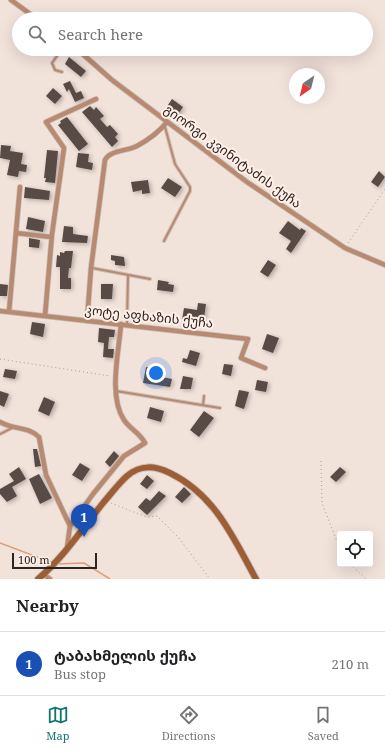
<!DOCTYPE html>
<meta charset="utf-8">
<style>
body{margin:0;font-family:"Noto Serif","Noto Sans Georgian",serif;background:#f2f2f2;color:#202124}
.controls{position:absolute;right:12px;bottom:12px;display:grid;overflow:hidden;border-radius:4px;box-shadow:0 4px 16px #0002}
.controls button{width:36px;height:36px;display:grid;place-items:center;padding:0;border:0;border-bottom:1px solid #e0e0e0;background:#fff;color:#202124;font:20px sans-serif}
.compass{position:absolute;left:289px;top:68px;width:36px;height:36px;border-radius:50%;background:#fff;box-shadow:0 4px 16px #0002;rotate:215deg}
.scale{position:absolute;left:12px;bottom:10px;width:85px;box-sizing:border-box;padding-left:4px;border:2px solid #2b2623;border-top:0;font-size:11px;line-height:14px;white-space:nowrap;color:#2b2623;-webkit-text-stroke:3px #ffefe7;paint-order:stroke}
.you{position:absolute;left:156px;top:373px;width:14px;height:14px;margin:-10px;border:3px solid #fff;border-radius:50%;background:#1a73e8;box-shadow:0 0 0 6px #1a73e833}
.badge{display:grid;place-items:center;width:26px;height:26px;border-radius:50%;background:#0f766e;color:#fff;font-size:13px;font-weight:700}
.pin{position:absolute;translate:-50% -33px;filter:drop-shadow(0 1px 2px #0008)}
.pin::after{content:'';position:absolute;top:21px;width:14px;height:12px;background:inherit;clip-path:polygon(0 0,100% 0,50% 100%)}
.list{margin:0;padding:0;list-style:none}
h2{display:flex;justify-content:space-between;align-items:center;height:52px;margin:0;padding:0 16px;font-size:17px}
h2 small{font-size:13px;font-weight:400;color:#757577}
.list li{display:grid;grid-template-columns:26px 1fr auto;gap:12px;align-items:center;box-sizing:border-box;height:64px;padding:0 16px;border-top:1px solid #e0e0e0}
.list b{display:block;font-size:15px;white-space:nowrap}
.list p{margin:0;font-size:13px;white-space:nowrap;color:#757577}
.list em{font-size:13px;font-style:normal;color:#757577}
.icon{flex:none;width:22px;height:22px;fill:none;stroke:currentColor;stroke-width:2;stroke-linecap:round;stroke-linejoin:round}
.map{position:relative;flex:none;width:385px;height:579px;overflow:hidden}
.search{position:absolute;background:#fff;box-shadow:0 4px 16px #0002;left:12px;right:12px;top:12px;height:44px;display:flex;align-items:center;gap:10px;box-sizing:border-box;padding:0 14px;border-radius:22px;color:#757577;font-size:15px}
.sheet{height:116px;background:#fff}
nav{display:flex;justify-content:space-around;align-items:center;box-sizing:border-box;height:56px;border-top:1px solid #e0e0e0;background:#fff;font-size:11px;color:#757577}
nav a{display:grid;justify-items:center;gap:2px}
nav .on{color:#0f766e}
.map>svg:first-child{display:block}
</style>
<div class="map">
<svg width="385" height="579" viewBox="0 0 385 579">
<defs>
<filter id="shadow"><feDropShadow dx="2" dy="1.5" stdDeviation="2" flood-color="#0004"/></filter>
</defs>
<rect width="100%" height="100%" fill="#f1e2da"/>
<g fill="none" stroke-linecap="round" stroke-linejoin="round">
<path stroke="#dda07d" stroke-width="1.5" d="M 0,543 L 53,563
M 56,564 L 84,563 L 110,579"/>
</g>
<path fill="#584c45" filter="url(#shadow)" d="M 69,57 L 86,71 L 81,77 L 65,64 Z
M 70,81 L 76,93 L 81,91 L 84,98 L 75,102 L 69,89 L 67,92 L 63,84 Z
M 53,88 L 62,96 L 55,104 L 46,96 Z
M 172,99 L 183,107 L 175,119 L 164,111 Z
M 90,106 L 94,110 L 96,107 L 104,116 L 100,119 L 107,127 L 110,125 L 118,134 L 115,137 L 118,141 L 112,147 L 82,112 Z
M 67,117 L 88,144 L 79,151 L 58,125 L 61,123 L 60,121 Z
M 1,145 L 11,146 L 10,151 L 23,153 L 21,164 L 27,165 L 26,172 L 19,171 L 18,177 L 7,175 L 10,160 L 0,158 Z
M 47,150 L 58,151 L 55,183 L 45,182 L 46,178 L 44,178 Z
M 78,153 L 89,154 L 88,162 L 93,163 L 92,170 L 76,167 Z
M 379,171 L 385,177 L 378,187 L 371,182 Z
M 168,178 L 182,187 L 175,197 L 161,188 Z
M 148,180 L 150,193 L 142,194 L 142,190 L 133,192 L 131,182 Z
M 25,187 L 50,191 L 49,200 L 24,198 Z
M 28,217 L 45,221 L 43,232 L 26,229 Z
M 288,221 L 300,230 L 301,228 L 306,231 L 291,253 L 286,249 L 291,241 L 279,233 Z
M 64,226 L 73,227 L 73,234 L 88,236 L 87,243 L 62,242 Z
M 29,238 L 40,240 L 39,248 L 29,247 Z
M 65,251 L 73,251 L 71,268 L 69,268 L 68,278 L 71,278 L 71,289 L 60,289 L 60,267 L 56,267 L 57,255 L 60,256 L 60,252 L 64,253 Z
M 111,255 L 124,257 L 125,266 L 115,265 L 115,261 L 111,260 Z
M 268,260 L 276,265 L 268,277 L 260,272 Z
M 158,280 L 169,282 L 168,284 L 174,285 L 173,292 L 157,290 Z
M 0,284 L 8,285 L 7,296 L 0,296 Z
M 101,284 L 113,284 L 112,299 L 101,299 Z
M 198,303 L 206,304 L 203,325 L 182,320 L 184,308 L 197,310 Z
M 32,322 L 45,324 L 43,337 L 30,334 Z
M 99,328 L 115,330 L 114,337 L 109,337 L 108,349 L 114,349 L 113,358 L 103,357 L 104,343 L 98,342 Z
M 267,334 L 279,338 L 273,353 L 262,349 Z
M 190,350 L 200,353 L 196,366 L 182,362 L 183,358 L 187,359 Z
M 224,364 L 233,365 L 231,376 L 222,374 Z
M 146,367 L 157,369 L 156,376 L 172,379 L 170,387 L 143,383 Z
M 5,369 L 17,371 L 15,379 L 3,377 Z
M 183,376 L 193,378 L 191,389 L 180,389 Z
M 257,380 L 268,382 L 266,392 L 255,390 Z
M 239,390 L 249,392 L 244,409 L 235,406 Z
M 0,391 L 9,394 L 4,407 L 0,405 Z
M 44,397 L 55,402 L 49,416 L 38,411 Z
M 150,407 L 164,411 L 161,422 L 147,418 Z
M 204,411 L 214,418 L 199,437 L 190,430 Z
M 33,449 L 37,449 L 41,466 L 35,467 Z
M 114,451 L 119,456 L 110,467 L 105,462 Z
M 80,463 L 90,469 L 82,481 L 72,475 Z
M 19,467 L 26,479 L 12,487 L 17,496 L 7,502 L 0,494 L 0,489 L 14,481 L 9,474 Z
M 340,467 L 346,472 L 336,482 L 330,477 Z
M 39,474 L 52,498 L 40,504 L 29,479 Z
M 147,475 L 154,481 L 147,489 L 140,484 Z
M 184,487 L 191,494 L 182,503 L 175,497 Z
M 159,491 L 166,496 L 147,515 L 138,507 L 146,498 L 150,501 Z"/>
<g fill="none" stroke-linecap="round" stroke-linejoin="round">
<g stroke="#cdc0b9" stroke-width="4">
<path id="service" d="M 62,72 L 55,70 L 52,63 L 62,49
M 164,241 L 190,191 L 190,187 L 175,164 L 165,127
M 92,268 L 150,279
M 127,324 L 128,275
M 116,391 L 220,408
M 203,405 L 204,396
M 0,434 L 12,428"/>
</g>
<g stroke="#cdc0b9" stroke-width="6">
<path id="minor" d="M 11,0 L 37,19
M 77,49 L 112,80 L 247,182 L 345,248 L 385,265
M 16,233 L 51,237
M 0,311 L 248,339 L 241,358 L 265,368
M 9,312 L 20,187
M 45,316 L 52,234 L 64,148 L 46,122 L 96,99
M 87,321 L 91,268 L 105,160 C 110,150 128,151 137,146 C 148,140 159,132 167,122
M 0,422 C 13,430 28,426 39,437 L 46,475 L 70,526
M 67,548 L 70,526 L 93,494 L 124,456 L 145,443 C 140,433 130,429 124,420 C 108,396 119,351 121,324
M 43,574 L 50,579"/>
</g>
<g stroke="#cdc0b9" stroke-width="8">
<path id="secondary" d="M 38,579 C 63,558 83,528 103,503 C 111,494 118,484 127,476 C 141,464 155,466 170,473 C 215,495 233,537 256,579"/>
</g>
<path stroke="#a79c95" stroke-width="1" stroke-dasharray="1 3" stroke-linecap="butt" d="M 348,243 L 385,189
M 0,359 L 110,376
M 321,461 L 322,503 L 340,549
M 111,503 L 146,517 L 157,516 L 178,537 L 210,579
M 350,564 L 366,579"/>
<use href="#service" stroke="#b78a71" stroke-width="2"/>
<use href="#minor" stroke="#b78a71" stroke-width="4.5"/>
<use href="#secondary" stroke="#9d5d35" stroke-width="6"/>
</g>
<g text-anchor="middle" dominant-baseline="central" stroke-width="4" stroke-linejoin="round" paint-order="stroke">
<g font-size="13" fill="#2b2623" stroke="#ffefe7">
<text transform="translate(233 156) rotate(36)">გიორგი კვინიტაძის ქუჩა</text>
<text transform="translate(149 316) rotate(6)">კოტე აფხაზის ქუჩა</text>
</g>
</g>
</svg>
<div class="controls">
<button><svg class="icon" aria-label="locate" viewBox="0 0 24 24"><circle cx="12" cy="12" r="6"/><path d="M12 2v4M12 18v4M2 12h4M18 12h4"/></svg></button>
</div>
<svg class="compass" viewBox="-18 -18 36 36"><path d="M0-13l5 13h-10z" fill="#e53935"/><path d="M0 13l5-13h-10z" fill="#757577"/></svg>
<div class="scale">100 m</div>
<div class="you"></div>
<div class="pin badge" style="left:84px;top:537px;background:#1a4fb4">1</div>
<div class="search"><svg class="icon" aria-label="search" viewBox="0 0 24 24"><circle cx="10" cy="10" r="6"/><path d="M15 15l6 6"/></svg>Search here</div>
</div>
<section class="sheet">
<h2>Nearby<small></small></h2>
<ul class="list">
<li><span class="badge" style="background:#1a4fb4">1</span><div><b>ტაბახმელის ქუჩა</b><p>Bus stop</p></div><em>210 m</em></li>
</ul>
</section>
<nav>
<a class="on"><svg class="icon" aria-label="map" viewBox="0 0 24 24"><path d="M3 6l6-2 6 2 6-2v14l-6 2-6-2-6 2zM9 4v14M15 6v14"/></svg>Map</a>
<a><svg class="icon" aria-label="directions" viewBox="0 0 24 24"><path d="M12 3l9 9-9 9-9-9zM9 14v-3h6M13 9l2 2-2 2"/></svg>Directions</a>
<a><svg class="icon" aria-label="saved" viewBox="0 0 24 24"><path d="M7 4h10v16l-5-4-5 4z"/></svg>Saved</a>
</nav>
